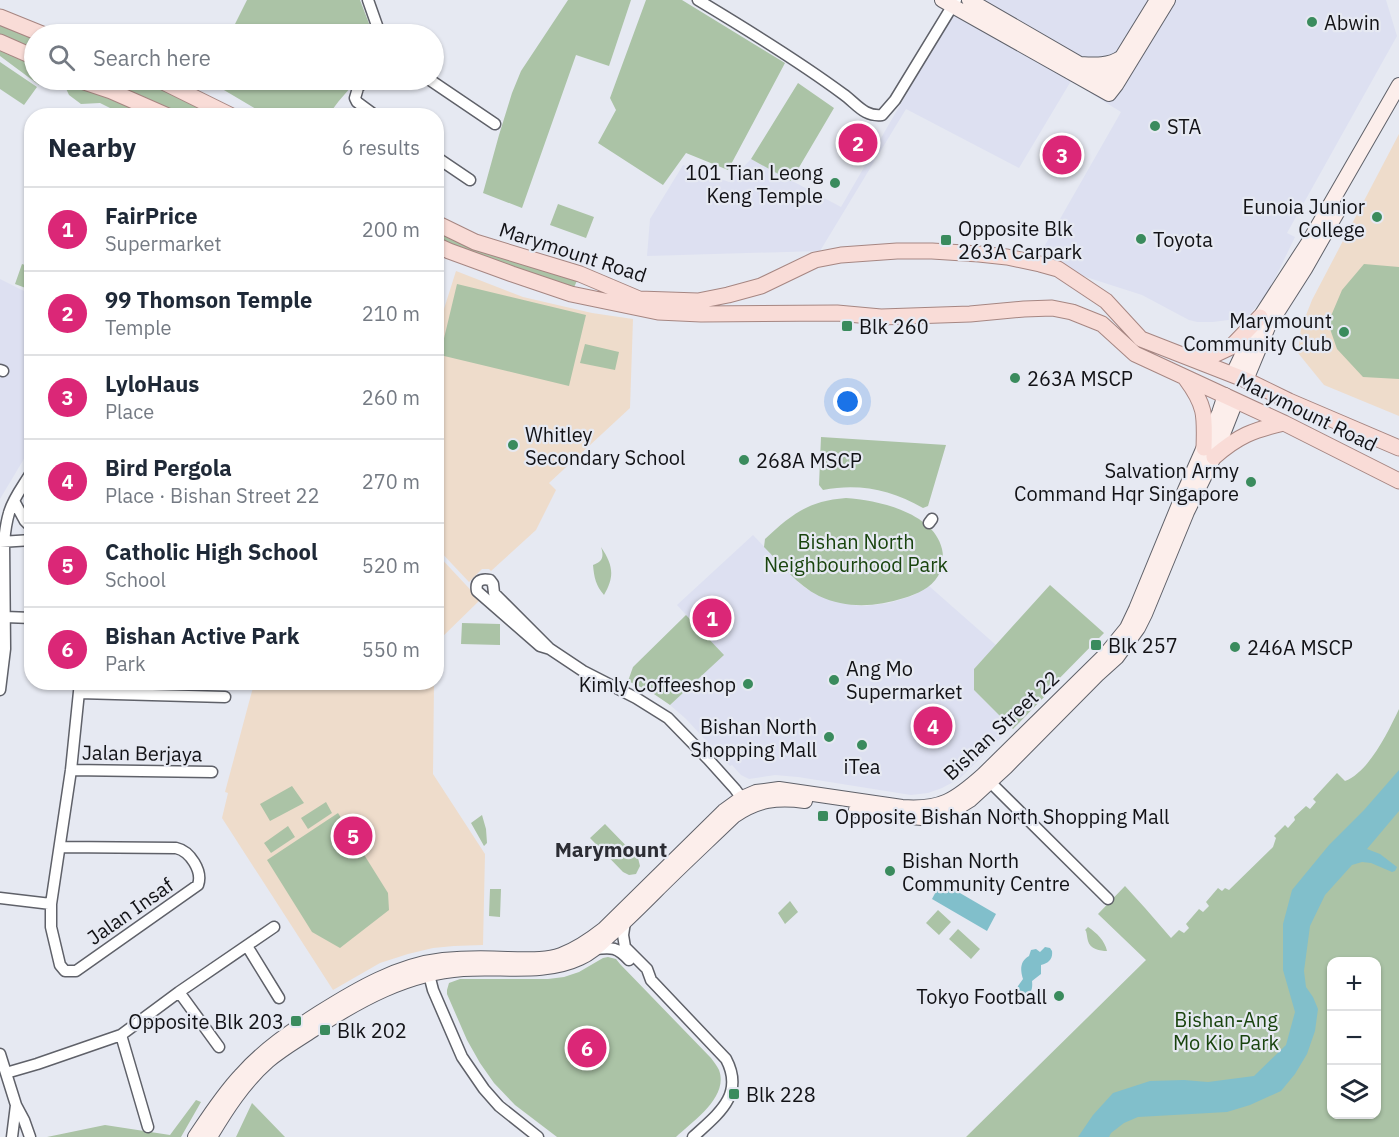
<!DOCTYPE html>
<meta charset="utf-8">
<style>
body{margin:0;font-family:"IBM Plex Sans",sans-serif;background:#f6f6f7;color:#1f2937}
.controls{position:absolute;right:18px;bottom:18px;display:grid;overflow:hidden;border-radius:12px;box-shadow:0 2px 4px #0004}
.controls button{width:54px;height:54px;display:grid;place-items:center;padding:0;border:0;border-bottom:2px solid #e0e1e3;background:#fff;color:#1f2937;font:30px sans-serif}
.you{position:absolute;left:848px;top:402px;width:21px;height:21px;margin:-15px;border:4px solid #fff;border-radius:50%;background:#1a73e8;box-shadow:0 0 0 9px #1a73e833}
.badge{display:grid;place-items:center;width:39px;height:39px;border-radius:50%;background:#db2777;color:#fff;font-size:20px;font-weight:700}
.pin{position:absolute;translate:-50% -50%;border:3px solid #fff;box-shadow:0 2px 6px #0006}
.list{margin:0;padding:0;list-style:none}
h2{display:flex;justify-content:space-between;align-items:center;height:78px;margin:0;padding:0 24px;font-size:26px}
h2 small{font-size:20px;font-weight:400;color:#747a83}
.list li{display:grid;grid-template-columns:39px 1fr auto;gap:18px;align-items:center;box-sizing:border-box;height:84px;padding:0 24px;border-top:2px solid #e0e1e3}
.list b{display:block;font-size:22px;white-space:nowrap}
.list p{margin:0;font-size:20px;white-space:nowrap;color:#747a83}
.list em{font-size:20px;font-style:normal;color:#747a83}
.icon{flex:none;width:33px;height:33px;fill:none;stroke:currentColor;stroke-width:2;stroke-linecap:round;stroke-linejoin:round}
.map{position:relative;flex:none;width:1399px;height:1137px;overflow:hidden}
.search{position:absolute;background:#fff;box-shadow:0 2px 4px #0004;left:24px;top:24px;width:420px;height:66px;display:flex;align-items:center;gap:15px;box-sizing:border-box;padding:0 21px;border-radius:33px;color:#747a83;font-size:22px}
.panel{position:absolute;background:#fff;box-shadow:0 2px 4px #0004;left:24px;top:108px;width:420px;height:582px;border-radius:24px}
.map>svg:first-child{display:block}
</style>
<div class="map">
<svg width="1399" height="1137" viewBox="0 0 1399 1137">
<rect width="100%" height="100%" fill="#e6e9f2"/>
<path fill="#dde0f1" d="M 961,0 L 1386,0 L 1397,36 L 1287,233 L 1295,237 L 1267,295 L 1248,316 L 1228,320 L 1213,322 L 1197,322 L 1189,320 L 1142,295 L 1036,261 L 1121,112 L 1071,81 L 1019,168 L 906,109 L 820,251 L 647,256 L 650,219 L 683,165 L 729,182 L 751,159 L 841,207 Z
M 0,279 L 32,295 L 31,447 L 0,499 Z
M 753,535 L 798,582 L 807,589 L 818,595 L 852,605 L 865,606 L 889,603 L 912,596 L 929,586 L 996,645 L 974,669 L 974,690 L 1012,727 L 959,779 L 942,788 L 928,793 L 911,795 L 798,777 L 775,775 L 749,779 L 741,775 L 732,765 L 730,766 L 685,718 L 670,705 L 723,655 L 677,605 Z"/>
<path fill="#eedccb" d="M 1399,134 L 1399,416 L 1324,385 L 1298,353 L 1301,328 L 1312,300 Z
M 456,271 L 523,297 L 592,313 L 633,319 L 630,408 L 549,483 L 556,490 L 536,530 L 491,571 L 489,569 L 482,569 L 469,582 L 437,548 L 437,331 Z
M 437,554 L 480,600 L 437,642 Z
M 256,683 L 434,683 L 433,774 L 485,854 L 483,945 L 454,946 L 433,948 L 408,954 L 380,963 L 333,990 L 222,818 L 228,793 L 225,792 L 252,691 Z"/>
<path fill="#abc3a6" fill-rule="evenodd" d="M 247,0 L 360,0 L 373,34 L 230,34 Z
M 568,0 L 631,0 L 609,66 L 576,55 L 522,208 L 483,193 L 499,135 L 512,93 L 521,71 Z
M 646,0 L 682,0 L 785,63 L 728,170 L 686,153 L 663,185 L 598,143 L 616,110 L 610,98 Z
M 0,17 L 34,34 L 34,80 L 42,80 L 39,85 L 0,56 Z
M 0,62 L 37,87 L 24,105 L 0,89 Z
M 62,80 L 159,80 L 232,115 L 124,115 L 100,103 L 81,104 L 69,95 Z
M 207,80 L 357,80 C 347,92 337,102 328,116 L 266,115 Z
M 798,83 L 834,108 L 791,181 L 751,159 Z
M 558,204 L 594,217 L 586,238 L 550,225 Z
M 436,223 L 580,274 L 571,294 L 437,244 Z
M 22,264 L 31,267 L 31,290 L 15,284 Z
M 1364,264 L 1399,267 L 1399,379 L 1363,377 L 1337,349 L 1328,323 L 1342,290 Z
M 457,284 L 586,315 L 569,386 L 440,355 Z
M 585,344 L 619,352 L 615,370 L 580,363 Z
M 821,437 L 946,445 L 928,506 L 923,508 C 891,490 860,483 823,490 L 819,485 Z
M 846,498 C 878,500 934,513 942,549 C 944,558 943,568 938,576 C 931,588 917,594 904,598 C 876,607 847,609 819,596 C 797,585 781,564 764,547 L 765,539 C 792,514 808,501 846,498 Z
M 601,547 C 613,565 615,576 604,595 C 596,586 594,577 593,565 C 603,562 604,556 601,547 Z
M 1050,585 L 1104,633 L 1045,693 L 1046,695 L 1013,729 L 974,690 L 974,669 Z
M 686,615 L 724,655 L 670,705 L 651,692 L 628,681 L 633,667 Z
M 462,623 L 500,624 L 500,645 L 461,644 Z
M 1399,709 L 1399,1137 L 966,1137 L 1146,960 L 1098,914 L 1125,886 L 1145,908 L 1171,938 L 1179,930 L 1184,933 L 1189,928 L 1186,924 L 1199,909 L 1203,912 L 1209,906 L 1206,902 L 1218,888 L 1222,891 L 1225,888 L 1229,890 L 1273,847 L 1276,838 L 1274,836 L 1285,825 L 1288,828 L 1295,820 L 1294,817 L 1306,806 L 1310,809 L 1316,802 L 1313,799 L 1337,773 L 1345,781 C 1369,772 1388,732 1399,709 ZM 1332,962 L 1376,962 L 1376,1114 L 1332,1114 Z
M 292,786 L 304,803 L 270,821 L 260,804 Z
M 326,802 L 332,813 L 308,829 L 301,818 Z
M 338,813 L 388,893 L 389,910 L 340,948 L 312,932 L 267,860 Z
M 482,815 L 486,829 L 487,843 L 484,846 L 471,823 Z
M 605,824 L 638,858 L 640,866 L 636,874 L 629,875 L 623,872 L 590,838 Z
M 288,826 L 295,837 L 271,853 L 264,843 Z
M 490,889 L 501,889 L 500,917 L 489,916 Z
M 790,901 L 798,912 L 785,924 L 778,913 Z
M 938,910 L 951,922 L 939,935 L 926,923 Z
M 1088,927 C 1097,933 1105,941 1107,951 C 1100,951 1090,949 1088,941 C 1087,938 1087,934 1086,931 L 1085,930 Z
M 958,929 L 980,949 L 971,959 L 949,939 Z
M 608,957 L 616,959 L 620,964 L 711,1058 C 714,1062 717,1066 719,1070 C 729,1097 693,1121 676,1137 L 557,1137 L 515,1105 L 494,1083 L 480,1063 L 467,1040 L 447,994 L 447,990 L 449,983 L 460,979 L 548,979 L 564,977 L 579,972 L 603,958 Z
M 196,1100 L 201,1102 L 181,1137 L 47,1137 L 105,1125 L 170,1135 Z
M 252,1103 L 285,1137 L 236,1137 Z"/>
<path fill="#81bfcb" d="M 1399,770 L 1399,811 L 1367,849 L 1380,854 L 1397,867 L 1395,871 L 1392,872 L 1371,863 L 1362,862 L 1352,865 L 1325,895 L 1310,926 L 1304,971 L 1306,987 L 1313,997 L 1318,1009 L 1315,1031 L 1307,1054 L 1295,1074 L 1281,1091 L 1250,1105 L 1227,1112 L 1138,1117 L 1124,1123 L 1111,1133 L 1109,1137 L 1078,1137 L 1093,1115 L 1113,1093 L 1150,1081 L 1184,1080 L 1208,1082 L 1254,1076 L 1286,1045 L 1295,1012 L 1283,970 L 1283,924 L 1292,890 L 1329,845 L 1364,810 Z
M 941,882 L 996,914 L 987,931 L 932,899 Z
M 1045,947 L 1050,948 L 1052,951 C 1053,959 1049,963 1041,965 L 1041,974 L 1032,981 C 1033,989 1031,997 1022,996 L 1017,989 L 1018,986 L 1023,979 C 1020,970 1020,961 1029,956 L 1031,950 L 1036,949 L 1040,952 Z"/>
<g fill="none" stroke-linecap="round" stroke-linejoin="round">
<g stroke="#5f6169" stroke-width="13">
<path id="street" d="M 368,0 L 380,34
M 698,0 C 748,30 797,60 843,94 C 857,104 864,117 882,115 L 895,100 L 956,0
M 364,80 L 358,88 L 355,98 L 357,102 L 376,116
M 430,80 L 495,124
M 436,157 L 470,180
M 0,370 L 3,371
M 14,501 L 25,521 L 32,528
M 929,523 L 932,519
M 0,542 L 32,540
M 5,617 L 32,618
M 550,649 L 494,593 L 493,584 L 490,580 C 481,578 475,581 477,591 L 540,646 L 550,649 L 583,671 L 636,698 L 668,718 L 708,759 L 735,789 L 746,804
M 0,690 L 5,649 L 4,542 C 5,532 6,523 9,513 C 13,498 24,485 32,471
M 79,693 L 225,697
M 71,770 L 212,772
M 986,778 L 1108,899
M 60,847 L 176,848 C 190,851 203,871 198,885 L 76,971 L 65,971 L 60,965 L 51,927 L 51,904 L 71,770 L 80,682
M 0,898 L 51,904
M 625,922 L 623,935 L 625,947 L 647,969 L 651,980 L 726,1059 C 745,1095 718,1114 693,1137
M 247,946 L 279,998
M 595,949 C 612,947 617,947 629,960
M 427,967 L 433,990 L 462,1057 L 484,1089 L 499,1106 L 538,1137
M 179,992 L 219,1047
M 121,1035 L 148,1127
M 0,1054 L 16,1105 L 24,1120 L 30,1137
M 6,1073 L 37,1064 L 121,1035 L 179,992 L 274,927
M 12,1137 L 16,1105"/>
</g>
<g stroke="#5f6169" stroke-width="16">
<path id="secondary" d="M 942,0 L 1109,94 L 1116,85 L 1168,0
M 969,0 L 1116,85
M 1080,64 C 1095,65 1109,66 1122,57
M 1109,78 L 1157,0
M 1233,374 L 1260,317 L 1308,243 L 1399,85
M 1246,380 L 1268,327 L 1305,269 L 1338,211
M 856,810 L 899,816 L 922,818 L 939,815 L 954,810 L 970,800 L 1006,767 L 1097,675 L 1117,657 L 1138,628 L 1145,614 L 1187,512 L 1214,457 L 1236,401
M 195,1137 C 209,1116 223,1094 241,1075 C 263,1050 291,1031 319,1013 C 357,989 398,965 443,960 C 464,958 486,958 507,959 C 524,959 545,961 561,955 C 577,949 590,940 604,929 L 724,811 L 742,798 L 756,792 L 779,789 L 902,807 C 941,810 955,800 983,775 L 1105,655 L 1127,628 L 1136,609 L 1185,490 L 1219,413 L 1225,395
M 210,1137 C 226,1110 244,1082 268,1061 C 282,1049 298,1040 313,1030 C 359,1000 407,973 463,969 C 502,966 544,975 580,958 C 591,953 600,945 609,936 C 625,922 640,907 655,892 C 681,866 707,842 734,816 C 757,800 777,797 805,801"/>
</g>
<g stroke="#a68682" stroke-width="17">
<path id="primary" d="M 0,17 L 42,34
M 0,42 L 34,57
M 78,80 L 111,91 L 168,116
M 159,80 L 232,116
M 436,223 L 475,242 L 580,274 L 639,299 L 698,301 L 728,295 L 761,286 L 815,260 L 841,255 L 897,251 L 932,251 L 979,254 L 1007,257 L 1040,264 L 1058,269 L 1106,301 L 1141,339 L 1246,380 L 1289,401 L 1399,448
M 436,245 L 449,251 L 512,274 L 571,294 L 658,312 L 701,314 L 837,313 L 881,317 L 970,314 L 1024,309 L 1052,308 L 1072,312 L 1102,324 L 1135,354 L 1284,423 L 1399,481
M 1193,359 L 1214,355 L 1231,347 L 1260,317
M 1186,379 C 1206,406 1205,416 1204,448
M 1214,457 C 1238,436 1253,430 1284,423"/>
</g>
<use href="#street" stroke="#fff" stroke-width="10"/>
<use href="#secondary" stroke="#fceeeb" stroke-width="14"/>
<use href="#primary" stroke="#f9dcd7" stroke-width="15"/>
</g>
<g fill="#3a8b5d" stroke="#e6e9f2" stroke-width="2">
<circle cx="1312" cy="22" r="6"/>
<circle cx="1155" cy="126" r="6"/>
<circle cx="835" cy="183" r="6"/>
<circle cx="1377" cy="217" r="6"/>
<circle cx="1141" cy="239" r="6"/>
<rect x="940" y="234" width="12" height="12" rx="3"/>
<rect x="841" y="320" width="12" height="12" rx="3"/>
<circle cx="1344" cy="332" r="6"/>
<circle cx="1015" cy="378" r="6"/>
<circle cx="513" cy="445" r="6"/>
<circle cx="744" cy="460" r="6"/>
<circle cx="1251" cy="482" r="6"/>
<rect x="1090" y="639" width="12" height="12" rx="3"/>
<circle cx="1235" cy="647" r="6"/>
<circle cx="834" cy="680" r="6"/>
<circle cx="748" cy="684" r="6"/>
<circle cx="829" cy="737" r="6"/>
<circle cx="862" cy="745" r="6"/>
<rect x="817" y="810" width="12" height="12" rx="3"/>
<circle cx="890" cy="871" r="6"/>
<circle cx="1059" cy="996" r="6"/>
<rect x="290" y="1015" width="12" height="12" rx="3"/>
<rect x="319" y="1024" width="12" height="12" rx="3"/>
<rect x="728" y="1088" width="12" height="12" rx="3"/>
</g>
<g text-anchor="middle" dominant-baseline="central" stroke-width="4.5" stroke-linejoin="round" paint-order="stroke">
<g font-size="20" fill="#121216" stroke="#e6e9f2" text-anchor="start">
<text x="1324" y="22">Abwin</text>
<text x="1167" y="126">STA</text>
<text x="823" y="172" text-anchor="end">101 Tian Leong<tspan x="823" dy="23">Keng Temple</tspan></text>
<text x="1365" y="206" text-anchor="end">Eunoia Junior<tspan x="1365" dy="23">College</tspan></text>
<text x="958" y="228">Opposite Blk<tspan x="958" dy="23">263A Carpark</tspan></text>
<text x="1153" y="239">Toyota</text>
<text x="1332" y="320" text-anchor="end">Marymount<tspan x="1332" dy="23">Community Club</tspan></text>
<text x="859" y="326">Blk 260</text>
<text x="1027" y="378">263A MSCP</text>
<text x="525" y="434">Whitley<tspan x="525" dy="23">Secondary School</tspan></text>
<text x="756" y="460">268A MSCP</text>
<text x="1239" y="470" text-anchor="end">Salvation Army<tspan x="1239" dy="23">Command Hqr Singapore</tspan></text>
<text x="1108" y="645">Blk 257</text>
<text x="1247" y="647">246A MSCP</text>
<text x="846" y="668">Ang Mo<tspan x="846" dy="23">Supermarket</tspan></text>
<text x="736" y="684" text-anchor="end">Kimly Coffeeshop</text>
<text x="817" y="726" text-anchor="end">Bishan North<tspan x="817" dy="23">Shopping Mall</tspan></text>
<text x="862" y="766" text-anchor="middle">iTea</text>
<text x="835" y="816">Opposite Bishan North Shopping Mall</text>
<text x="902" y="860">Bishan North<tspan x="902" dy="23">Community Centre</tspan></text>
<text x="1047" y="996" text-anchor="end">Tokyo Football</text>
<text x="284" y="1021" text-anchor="end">Opposite Blk 203</text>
<text x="337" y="1030">Blk 202</text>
<text x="746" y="1094">Blk 228</text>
</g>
<g font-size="20" fill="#121216" stroke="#e6e9f2">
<text transform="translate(573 252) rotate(18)">Marymount Road</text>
<text transform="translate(1307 412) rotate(26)">Marymount Road</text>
<text transform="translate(1001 725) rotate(-43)">Bishan Street 22</text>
<text transform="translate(142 753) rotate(1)">Jalan Berjaya</text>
<text transform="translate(130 911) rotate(-35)">Jalan Insaf</text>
</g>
<g font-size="20" fill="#19440e" stroke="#e6e9f2">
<text x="856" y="541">Bishan North<tspan x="856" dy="23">Neighbourhood Park</tspan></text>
<text x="1226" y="1019">Bishan-Ang<tspan x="1226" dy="23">Mo Kio Park</tspan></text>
</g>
<g font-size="21" font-weight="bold" fill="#2c2d34" stroke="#e6e9f2">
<text x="611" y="849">Marymount</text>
</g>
</g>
</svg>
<div class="controls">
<button>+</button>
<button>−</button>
<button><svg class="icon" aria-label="layers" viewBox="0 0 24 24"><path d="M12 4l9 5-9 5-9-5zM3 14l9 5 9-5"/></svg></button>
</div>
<div class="you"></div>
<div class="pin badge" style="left:712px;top:618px">1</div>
<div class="pin badge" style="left:858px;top:143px">2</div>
<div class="pin badge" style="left:1062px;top:155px">3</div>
<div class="pin badge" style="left:933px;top:726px">4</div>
<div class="pin badge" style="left:353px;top:836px">5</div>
<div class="pin badge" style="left:587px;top:1048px">6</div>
<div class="search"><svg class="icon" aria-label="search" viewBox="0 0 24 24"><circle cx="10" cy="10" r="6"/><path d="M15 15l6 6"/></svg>Search here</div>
<section class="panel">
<h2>Nearby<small>6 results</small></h2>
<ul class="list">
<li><span class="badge">1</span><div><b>FairPrice</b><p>Supermarket</p></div><em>200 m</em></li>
<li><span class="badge">2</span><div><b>99 Thomson Temple</b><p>Temple</p></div><em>210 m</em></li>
<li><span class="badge">3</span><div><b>LyloHaus</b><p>Place</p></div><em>260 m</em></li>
<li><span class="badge">4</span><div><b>Bird Pergola</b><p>Place · Bishan Street 22</p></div><em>270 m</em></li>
<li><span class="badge">5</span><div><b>Catholic High School</b><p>School</p></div><em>520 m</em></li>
<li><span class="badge">6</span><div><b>Bishan Active Park</b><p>Park</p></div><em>550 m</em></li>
</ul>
</section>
</div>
